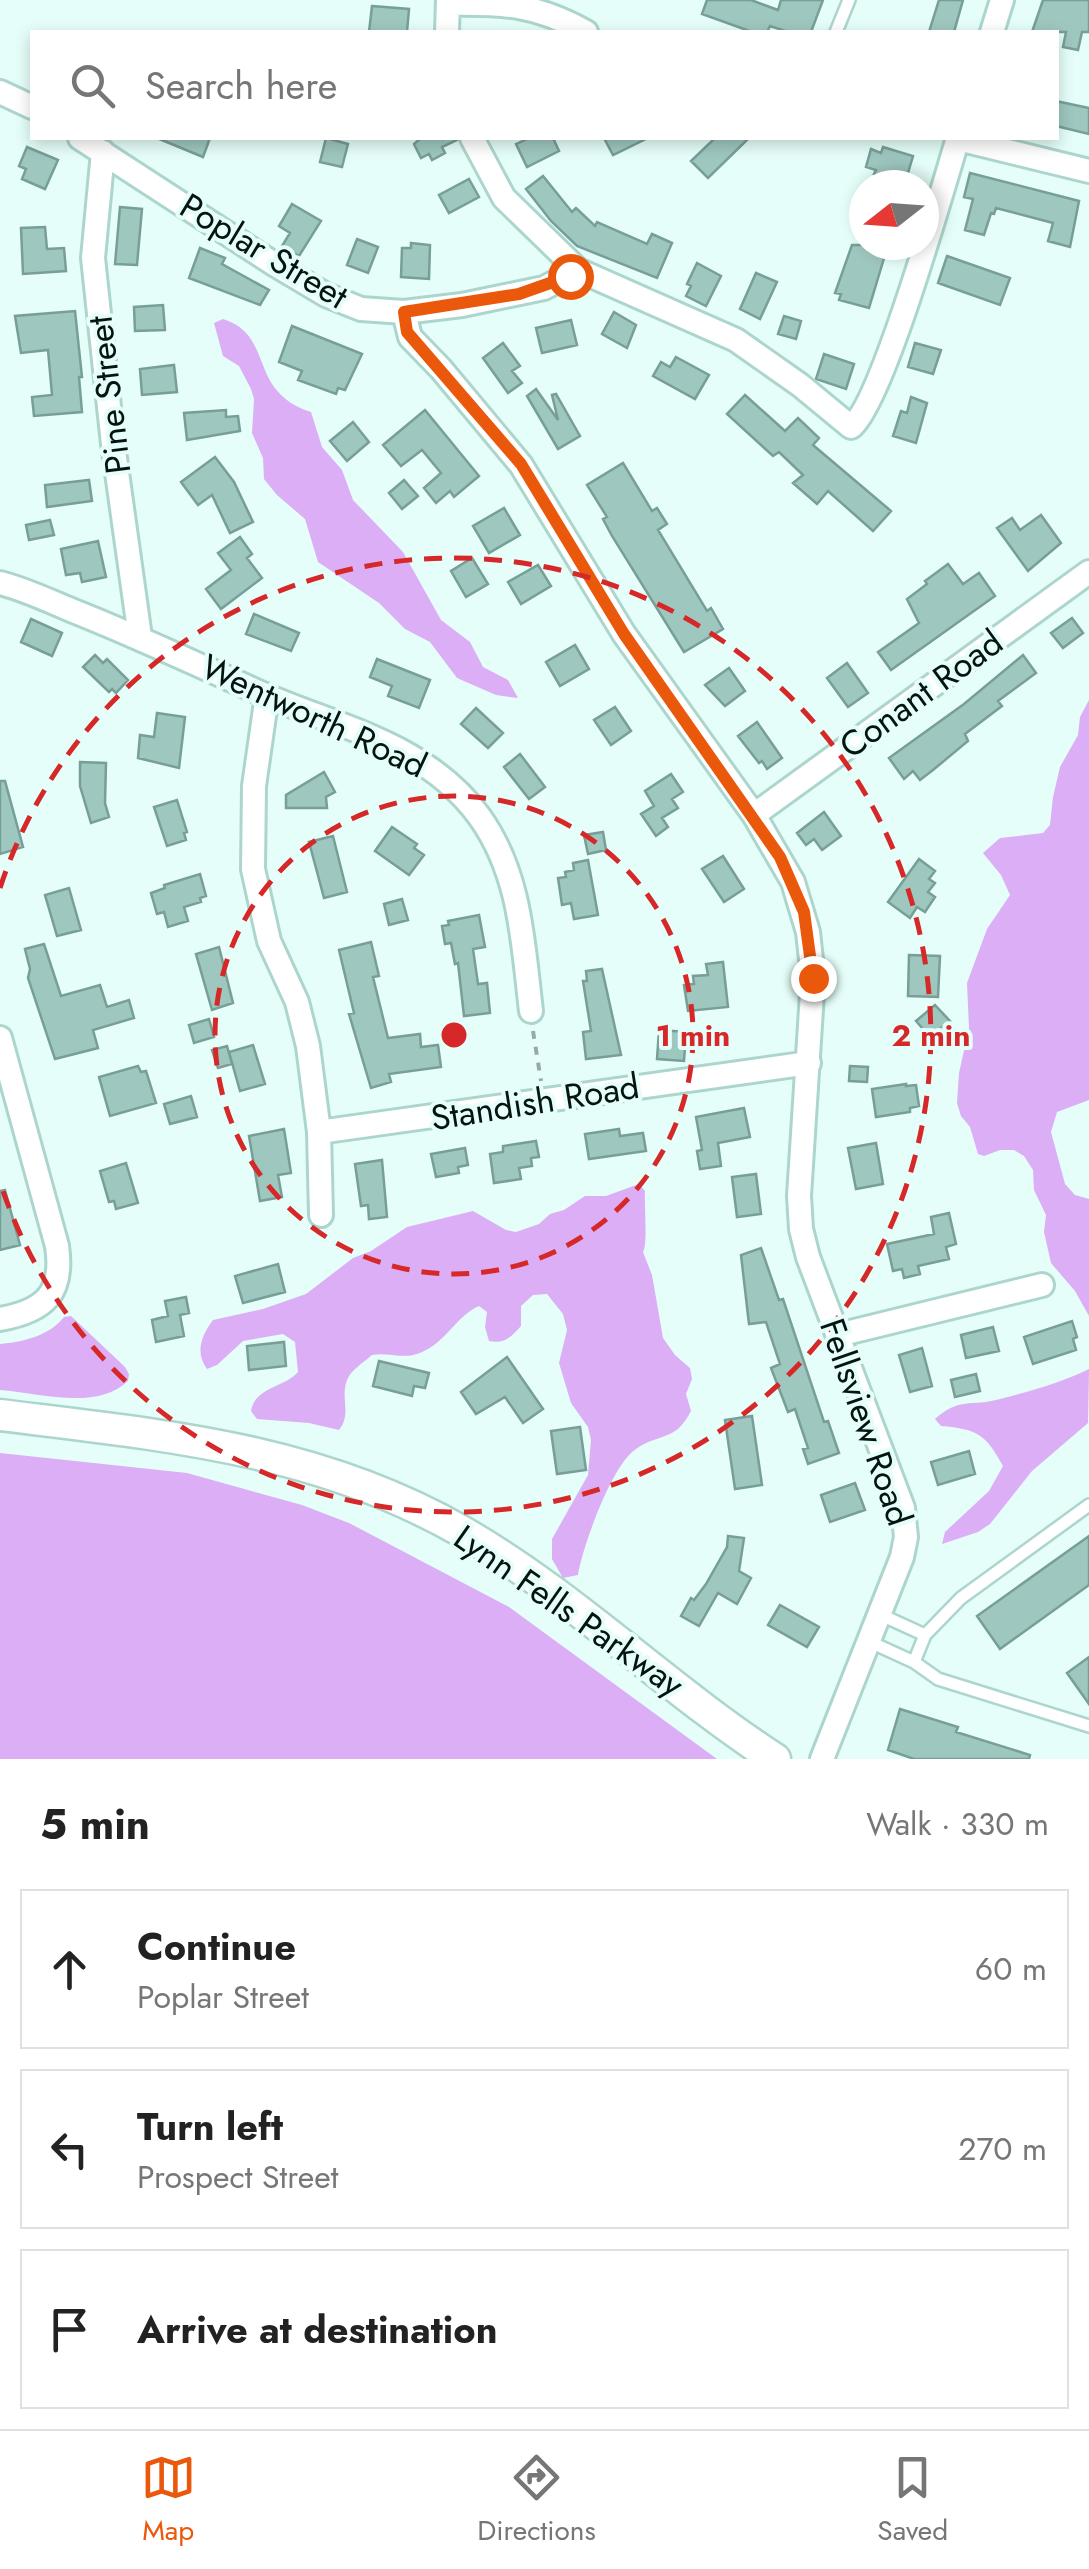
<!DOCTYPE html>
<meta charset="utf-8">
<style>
body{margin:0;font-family:Jost,sans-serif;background:#f6f6f6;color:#222}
.compass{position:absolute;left:849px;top:170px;width:90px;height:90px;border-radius:50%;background:#fff;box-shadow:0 5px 15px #0003;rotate:253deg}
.stop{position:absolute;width:30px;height:30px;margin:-22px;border:8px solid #ea580c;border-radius:50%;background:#fff}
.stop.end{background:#ea580c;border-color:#fff;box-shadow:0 2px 10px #0008}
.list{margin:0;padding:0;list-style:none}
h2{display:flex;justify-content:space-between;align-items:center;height:130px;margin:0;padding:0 40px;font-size:42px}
h2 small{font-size:32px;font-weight:400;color:#767676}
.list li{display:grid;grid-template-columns:65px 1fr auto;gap:30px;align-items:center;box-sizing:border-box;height:160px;margin:0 20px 20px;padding:0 20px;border:2px solid #e0e0e0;border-radius:0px}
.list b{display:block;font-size:38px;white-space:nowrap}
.list p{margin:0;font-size:32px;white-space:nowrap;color:#767676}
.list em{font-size:32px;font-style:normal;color:#767676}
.icon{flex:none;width:55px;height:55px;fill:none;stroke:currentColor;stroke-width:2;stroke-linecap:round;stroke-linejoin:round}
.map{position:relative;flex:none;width:1089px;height:1759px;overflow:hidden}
.search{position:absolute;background:#fff;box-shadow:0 5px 15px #0003;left:30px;right:30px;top:30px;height:110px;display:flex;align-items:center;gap:25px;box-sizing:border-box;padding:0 35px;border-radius:0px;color:#767676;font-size:38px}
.sheet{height:670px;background:#fff}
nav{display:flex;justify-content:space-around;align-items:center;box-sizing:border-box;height:140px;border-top:2px solid #e0e0e0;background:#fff;font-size:28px;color:#767676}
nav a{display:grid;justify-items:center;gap:5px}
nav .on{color:#ea580c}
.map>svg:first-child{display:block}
</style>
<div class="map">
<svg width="1089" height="1759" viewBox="0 0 1089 1759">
<rect width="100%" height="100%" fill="#e5fef9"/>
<path fill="#dbaef5" d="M 223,319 C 276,336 246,391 311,412 L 322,447 L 342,470 L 353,500 L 403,552 L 441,620 L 470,642 L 483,667 L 508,680 L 518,698 L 496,695 L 457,678 L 430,642 L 405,629 L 379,603 L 318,562 L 305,519 L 277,495 L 264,479 L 263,458 L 252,433 L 254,399 L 251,389 L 239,366 L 223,356 L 214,323 Z
M 1089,700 L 1089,1100 L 1057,1112 L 1051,1132 L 1065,1184 L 1075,1195 L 1089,1199 L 1089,1316 L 1075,1291 L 1051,1263 L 1044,1232 L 1046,1215 L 1034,1190 L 1033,1170 L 1024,1156 L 1014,1150 L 1000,1150 L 984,1156 L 978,1154 L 970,1127 L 961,1116 L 957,1103 L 959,1073 L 969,1028 L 967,983 L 987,929 L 1010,895 L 1001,875 L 983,853 L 1000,838 L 1043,833 L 1050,825 L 1053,797 L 1060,767 L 1078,735 L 1080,717 Z
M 639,1184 L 645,1191 C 644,1207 648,1242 643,1252 L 652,1275 L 663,1338 L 675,1355 L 690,1368 L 692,1379 L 686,1394 L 691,1411 C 675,1442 661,1432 636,1449 C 612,1464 582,1548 578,1575 L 563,1578 L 552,1559 L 552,1539 L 588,1475 L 591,1440 L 588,1427 L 571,1403 L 559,1363 L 567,1330 L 563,1314 L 547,1294 L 533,1295 L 521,1306 L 521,1326 C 511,1337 505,1344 489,1341 L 485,1327 L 487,1312 L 479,1306 C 454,1317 444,1348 413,1355 C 400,1358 385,1352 372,1355 C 364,1362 351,1370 347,1380 C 340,1398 352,1414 339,1430 L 309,1423 L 257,1419 L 251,1411 C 255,1387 284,1388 298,1372 L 295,1342 L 283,1334 L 243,1341 L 217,1365 L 207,1369 C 195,1353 201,1336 213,1320 L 263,1309 L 306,1294 L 353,1258 L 371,1251 L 407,1227 L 473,1211 L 506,1230 L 516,1232 L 539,1224 L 550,1214 L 564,1210 L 585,1196 L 606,1196 Z
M 71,1316 L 125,1367 L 129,1374 L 128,1381 C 96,1411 40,1393 0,1390 L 0,1344 C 23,1342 49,1336 64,1317 Z
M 1089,1369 L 1088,1423 L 1032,1471 L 990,1524 L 978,1532 L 942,1544 L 945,1532 L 989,1491 L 1003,1466 C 986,1435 978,1429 941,1426 L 935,1419 C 959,1397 971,1407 1000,1399 C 1031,1391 1060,1383 1089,1369 Z
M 0,1453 L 187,1473 L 302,1505 L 349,1523 L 509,1607 L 717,1759 L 0,1759 Z"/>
<path fill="#9ec7bf" stroke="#779f97" stroke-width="2.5" d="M 707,0 L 751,0 L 778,10 L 781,0 L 823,0 L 811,32 L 788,32 L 770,26 L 767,32 L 752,32 L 702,14 Z
M 939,0 L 963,0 L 954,32 L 929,32 Z
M 1043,0 L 1089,0 L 1089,32 L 1082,32 L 1078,50 L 1063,47 L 1066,32 L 1032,32 Z
M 372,6 L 409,9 L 407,32 L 369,32 Z
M 1056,101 L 1089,108 L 1089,134 L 1056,126 Z
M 157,138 L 210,138 L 203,157 Z
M 326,138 L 348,144 L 342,167 L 320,162 Z
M 421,138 L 457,138 L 457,140 L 442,147 L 445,153 L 432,160 L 429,154 L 421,158 L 414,144 Z
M 529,138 L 553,138 L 559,151 L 527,167 L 516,144 Z
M 604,138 L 648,138 L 613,155 Z
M 715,138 L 749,138 L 708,178 L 691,161 Z
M 27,147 L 58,160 L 45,189 L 22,179 L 26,169 L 19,166 Z
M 883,147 L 913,156 L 905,183 L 874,174 L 876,170 L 866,167 L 871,149 L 881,153 Z
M 970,173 L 1079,201 L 1070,247 L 1048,241 L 1053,223 L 996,208 L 994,214 L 991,213 L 984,235 L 965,230 L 973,199 L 964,197 Z
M 543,176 L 572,212 L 576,208 L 595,226 L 597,222 L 647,244 L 652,234 L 672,243 L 657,278 L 577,246 L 551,221 L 526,189 Z
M 469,179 L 479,197 L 449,213 L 439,195 Z
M 292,204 L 321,221 L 299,256 L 282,246 L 290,233 L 279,226 Z
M 120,207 L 142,209 L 137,265 L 115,264 Z
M 45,227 L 47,249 L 64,248 L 66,271 L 23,274 L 21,228 Z
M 357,239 L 378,247 L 368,273 L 347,265 Z
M 411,243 L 430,245 L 429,279 L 401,277 L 402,248 L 411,248 Z
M 852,245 L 888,245 L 869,308 L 839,300 L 841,294 L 835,293 Z
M 200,248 L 225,258 L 222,264 L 269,290 L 260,305 L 189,278 Z
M 947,256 L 1010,278 L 1000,305 L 938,283 Z
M 697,263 L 721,276 L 706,306 L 686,296 L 691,286 L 687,284 Z
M 756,273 L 777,282 L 760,319 L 740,309 Z
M 163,305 L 165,330 L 135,331 L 134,307 Z
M 75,311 L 82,377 L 79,377 L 82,412 L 34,416 L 32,397 L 52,395 L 48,350 L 21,353 L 15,316 Z
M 614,312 L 636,325 L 627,348 L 602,334 Z
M 784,316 L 801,321 L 796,339 L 778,334 Z
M 571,320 L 577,345 L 542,353 L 536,328 Z
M 292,326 L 362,354 L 345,390 L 338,388 L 336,394 L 298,380 L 302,371 L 279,362 Z
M 503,343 L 520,366 L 512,371 L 522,383 L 508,393 L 483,358 Z
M 915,343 L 941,350 L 933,374 L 908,367 Z
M 824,354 L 854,364 L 846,389 L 816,379 Z
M 676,357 L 709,375 L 695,399 L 653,376 L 661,362 L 670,367 Z
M 174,365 L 177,392 L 142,395 L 140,369 Z
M 536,389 L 558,420 L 552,395 L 556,394 L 580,436 L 558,449 L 527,396 Z
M 745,395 L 785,431 L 798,418 L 819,438 L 813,445 L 891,511 L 873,531 L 828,491 L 817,504 L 793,483 L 803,475 L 779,452 L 773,456 L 727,414 Z
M 911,397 L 927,403 L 916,443 L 893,436 L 901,411 L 907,413 Z
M 226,410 L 226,417 L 238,416 L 240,431 L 187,440 L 184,413 Z
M 425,410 L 479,476 L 454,497 L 450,491 L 436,503 L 424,488 L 441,473 L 422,450 L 401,466 L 383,445 Z
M 353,422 L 369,442 L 347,461 L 330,441 Z
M 215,457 L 234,482 L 253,522 L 230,533 L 212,495 L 198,505 L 181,482 Z
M 623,463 L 652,511 L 657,508 L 667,524 L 658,530 L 707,611 L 711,608 L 723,629 L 684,652 L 612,536 L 603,519 L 607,517 L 587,485 Z
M 89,480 L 92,501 L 47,507 L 45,485 Z
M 404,480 L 418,496 L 402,509 L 389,493 Z
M 504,508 L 520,535 L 489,553 L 473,526 Z
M 1041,515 L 1061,543 L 1028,571 L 997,528 L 1012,518 L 1020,530 Z
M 50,520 L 54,535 L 29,540 L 26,525 Z
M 240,537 L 252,554 L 247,558 L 262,578 L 221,609 L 206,589 L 231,570 L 218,553 Z
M 98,541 L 106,577 L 82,582 L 80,573 L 66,575 L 61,549 Z
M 472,558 L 488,584 L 466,597 L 451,571 Z
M 948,564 L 963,584 L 979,573 L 995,596 L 891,670 L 878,652 L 919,623 L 907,599 L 927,584 L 925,581 Z
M 538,565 L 551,586 L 521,604 L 508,582 Z
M 254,614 L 299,633 L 291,651 L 246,634 Z
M 1072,618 L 1083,633 L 1063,648 L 1051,633 Z
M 31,619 L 62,633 L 52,656 L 21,642 Z
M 575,645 L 589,669 L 560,686 L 546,662 Z
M 95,655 L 103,663 L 107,659 L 128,680 L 116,693 L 112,689 L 109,692 L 83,667 Z
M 1023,655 L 1036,673 L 998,701 L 1002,706 L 965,734 L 968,741 L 933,770 L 920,780 L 913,771 L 904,779 L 889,758 L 964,704 Z
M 377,659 L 430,680 L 419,708 L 388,696 L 392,686 L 370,677 Z
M 847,663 L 868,693 L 848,707 L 827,678 Z
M 729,668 L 745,691 L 725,706 L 705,685 Z
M 615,707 L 631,731 L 611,745 L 594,720 Z
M 476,708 L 503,733 L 488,748 L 461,724 Z
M 157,713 L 185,717 L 179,768 L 138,758 L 140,735 L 154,737 Z
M 757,722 L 782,758 L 767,769 L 762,761 L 759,763 L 738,736 Z
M 520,754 L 545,787 L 529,799 L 504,767 Z
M 80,762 L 106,763 L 105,803 L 109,817 L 91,823 L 80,786 Z
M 324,772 L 335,792 L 326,797 L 327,808 L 286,808 L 286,795 Z
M 671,774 L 683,792 L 672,799 L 678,808 L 662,818 L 668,827 L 656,836 L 641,814 L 654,806 L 645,791 Z
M 0,781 L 5,781 L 23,847 L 0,854 Z
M 177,800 L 187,832 L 184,833 L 186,840 L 167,846 L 154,807 Z
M 824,812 L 841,836 L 822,850 L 814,839 L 806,845 L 797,833 Z
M 392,827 L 417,844 L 414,848 L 424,855 L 409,875 L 375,851 Z
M 603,832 L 606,850 L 588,854 L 584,835 Z
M 333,836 L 347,892 L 324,898 L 309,842 Z
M 723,856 L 744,889 L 724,902 L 702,869 Z
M 919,859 L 935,871 L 929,879 L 935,883 L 928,892 L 935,897 L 925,912 L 917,907 L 910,918 L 888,902 Z
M 588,860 L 598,915 L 574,919 L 571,903 L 562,905 L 558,878 L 566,877 L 565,872 L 574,870 L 573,863 Z
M 200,874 L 206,896 L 200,898 L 201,902 L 184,907 L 188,921 L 168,927 L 164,912 L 157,914 L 151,893 L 165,888 L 164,885 Z
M 69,888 L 81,930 L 57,936 L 45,895 Z
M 402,899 L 408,920 L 389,925 L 384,904 Z
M 479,915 L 485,947 L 473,949 L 478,984 L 487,983 L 490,1013 L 464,1016 L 458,963 L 455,964 L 451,943 L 445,944 L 442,926 L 449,925 L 448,921 Z
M 371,942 L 379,976 L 373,977 L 388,1038 L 420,1034 L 421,1047 L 438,1045 L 441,1067 L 389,1074 L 391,1082 L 371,1088 L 349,1014 L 354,1013 L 339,950 Z
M 44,944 L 61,996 L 100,985 L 107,1007 L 129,1000 L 134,1018 L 93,1030 L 98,1048 L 55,1059 L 28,978 L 30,969 L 25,949 Z
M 219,947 L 233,1003 L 212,1010 L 196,954 Z
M 909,955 L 940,956 L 938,997 L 908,996 Z
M 723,962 L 728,1007 L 688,1011 L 684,985 L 694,984 L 693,976 L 708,975 L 706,964 Z
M 602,969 L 621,1055 L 586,1059 L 583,1032 L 591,1031 L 583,981 L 587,981 L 586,971 Z
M 935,1005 L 950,1021 L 930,1037 L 916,1021 Z
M 209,1019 L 214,1037 L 194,1043 L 189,1025 Z
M 659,1030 L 686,1032 L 684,1061 L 657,1059 Z
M 253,1045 L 265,1084 L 240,1091 L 229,1052 Z
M 227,1046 L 232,1064 L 218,1068 L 212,1050 Z
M 138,1066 L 141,1072 L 146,1071 L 156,1103 L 110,1116 L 99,1077 Z
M 850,1066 L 868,1067 L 867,1082 L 849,1081 Z
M 906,1084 L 906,1086 L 916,1085 L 919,1106 L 910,1108 L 910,1112 L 876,1117 L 872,1089 Z
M 191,1096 L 197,1117 L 170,1124 L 164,1104 Z
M 744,1108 L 750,1137 L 718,1143 L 721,1166 L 700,1169 L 697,1151 L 702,1150 L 696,1117 Z
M 284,1129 L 291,1173 L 278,1175 L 282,1197 L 260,1201 L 249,1136 Z
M 619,1129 L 620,1136 L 643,1133 L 646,1151 L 589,1159 L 585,1134 Z
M 536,1141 L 539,1157 L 531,1158 L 532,1166 L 519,1168 L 521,1179 L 494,1183 L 490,1154 L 503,1152 L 503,1146 Z
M 876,1143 L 883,1184 L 856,1189 L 848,1148 Z
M 465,1148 L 468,1165 L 458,1167 L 459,1173 L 436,1177 L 431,1154 Z
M 382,1160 L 387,1217 L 369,1219 L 368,1205 L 361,1206 L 355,1164 Z
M 126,1163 L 138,1203 L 116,1209 L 114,1201 L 109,1202 L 100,1171 Z
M 756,1174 L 761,1214 L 737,1217 L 732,1177 Z
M 5,1190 L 20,1245 L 0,1250 L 0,1191 Z
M 949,1213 L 956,1244 L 946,1247 L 949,1259 L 918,1266 L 920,1274 L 904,1278 L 902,1269 L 893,1271 L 887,1244 L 934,1234 L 931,1217 Z
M 761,1248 L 779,1300 L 783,1299 L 824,1422 L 828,1421 L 839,1453 L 808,1464 L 803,1449 L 808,1448 L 795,1409 L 788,1412 L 771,1368 L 780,1364 L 766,1322 L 749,1324 L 741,1255 Z
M 278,1264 L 285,1292 L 243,1303 L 235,1276 Z
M 186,1297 L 189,1313 L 180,1315 L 184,1336 L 156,1342 L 152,1320 L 168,1316 L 165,1301 Z
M 1072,1321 L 1077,1337 L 1073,1339 L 1076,1350 L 1033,1364 L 1024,1337 Z
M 993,1327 L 999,1351 L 966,1358 L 961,1335 Z
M 284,1342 L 286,1366 L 249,1370 L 247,1346 Z
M 922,1348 L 932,1386 L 910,1392 L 899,1355 Z
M 507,1357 L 543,1409 L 523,1423 L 505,1397 L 476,1414 L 461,1392 Z
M 379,1361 L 429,1373 L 425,1388 L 414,1386 L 412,1396 L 373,1386 Z
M 976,1374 L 980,1391 L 955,1397 L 951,1380 Z
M 752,1416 L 762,1485 L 735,1489 L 725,1420 Z
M 580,1427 L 586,1470 L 557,1474 L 551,1431 Z
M 969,1451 L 975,1474 L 938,1485 L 931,1462 Z
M 855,1483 L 865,1510 L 830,1522 L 821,1495 Z
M 728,1536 L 744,1538 L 739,1571 L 751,1578 L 737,1604 L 718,1593 L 699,1626 L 681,1616 L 691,1598 L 694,1600 L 706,1584 L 727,1547 Z
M 1089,1536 L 1089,1585 L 1000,1649 L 977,1616 Z
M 780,1605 L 819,1627 L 807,1647 L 768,1625 Z
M 1089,1657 L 1089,1704 L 1067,1673 Z
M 900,1709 L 958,1727 L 956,1732 L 1030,1755 L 1029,1759 L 914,1759 L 888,1750 Z"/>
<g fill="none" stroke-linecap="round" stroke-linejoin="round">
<g stroke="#acd6cd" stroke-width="16">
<path id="lane" d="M 836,32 L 849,0
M 879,1614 L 925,1635
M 868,1641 L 914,1662 L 938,1679 L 1089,1726
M 914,1662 L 925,1635 L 961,1598 L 1089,1505"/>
</g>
<g stroke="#acd6cd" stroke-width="28">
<path id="street" d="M 448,4 C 504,3 536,4 586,32
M 447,32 L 448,0
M 992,32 L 1002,0
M 0,92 L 32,107
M 80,138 L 274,264 L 326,295 L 361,309 L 404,312 L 462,305 L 544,288 L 578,270
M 472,138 L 504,198 L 578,270 L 736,340 L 800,385 L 851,427 C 882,404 943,187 958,138
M 958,139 L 1089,171
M 103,152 L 93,258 L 113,444 L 140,637
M 404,312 L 410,337 L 441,369 L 521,465 L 624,634 L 754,815 L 793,882 L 808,932 L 813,978 L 799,1196 L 801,1229 L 808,1257 L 903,1508 L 906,1537 L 902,1557 L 822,1759
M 0,583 C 24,589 47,600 71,610 C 137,636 200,666 265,695 C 342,728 427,745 479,816 C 521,874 523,944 531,1011
M 267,695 L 254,786 L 253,869 L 269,941 L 297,1002 L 308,1046 L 319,1132 L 321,1215
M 754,815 L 1089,572
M 0,1038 L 57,1246 C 64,1293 45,1311 0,1319
M 319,1132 L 809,1063
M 838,1335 L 1042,1285"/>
</g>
<g stroke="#acd6cd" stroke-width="35">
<path id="secondary" d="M 0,1415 C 162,1435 316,1448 461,1531 C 573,1595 667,1689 775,1759"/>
</g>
<path stroke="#96aba8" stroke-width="4" stroke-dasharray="8 8" stroke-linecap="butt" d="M 533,1031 L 541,1081"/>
<use href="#lane" stroke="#fff" stroke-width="11"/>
<use href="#street" stroke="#fff" stroke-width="22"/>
<use href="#secondary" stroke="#fff" stroke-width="30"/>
</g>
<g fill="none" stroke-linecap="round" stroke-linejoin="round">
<path stroke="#ea580c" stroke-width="12" d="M 570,276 L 519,294 L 404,312 L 407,332 L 521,464 L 624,634 L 780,857 L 804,912 L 813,978"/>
</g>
<g fill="none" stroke="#d62828" stroke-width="5" stroke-dasharray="18 12">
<circle cx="454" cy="1035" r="239"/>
<path d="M0 888A477 477 0 1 1 0 1182"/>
</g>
<g text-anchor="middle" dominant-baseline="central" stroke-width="8" stroke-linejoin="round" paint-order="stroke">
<g font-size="35" fill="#051311" stroke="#e5fef9">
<text transform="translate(264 251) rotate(31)">Poplar Street</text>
<text transform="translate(109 395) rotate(-97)">Pine Street</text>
<text transform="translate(921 694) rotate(-36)">Conant Road</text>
<text transform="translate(314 716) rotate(25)">Wentworth Road</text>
<text transform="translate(535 1102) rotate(-9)">Standish Road</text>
<text transform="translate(866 1422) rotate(71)">Fellsview Road</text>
<text transform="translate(569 1611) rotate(35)">Lynn Fells Parkway</text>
</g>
</g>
<circle cx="454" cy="1035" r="15" fill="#d62828" stroke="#e5fef9" stroke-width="5"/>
<g font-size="30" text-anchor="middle" font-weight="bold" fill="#d62828" stroke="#e5fef9" stroke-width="8" stroke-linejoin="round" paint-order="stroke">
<text x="693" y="1046">1 min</text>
<text x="931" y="1046">2 min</text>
</g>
</svg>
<svg class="compass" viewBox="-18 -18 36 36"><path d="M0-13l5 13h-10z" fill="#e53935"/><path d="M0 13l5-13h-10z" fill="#767676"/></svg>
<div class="stop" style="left:570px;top:276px"></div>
<div class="stop end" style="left:813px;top:978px"></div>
<div class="search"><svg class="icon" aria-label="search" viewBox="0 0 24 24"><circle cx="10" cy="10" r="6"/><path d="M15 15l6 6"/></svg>Search here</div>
</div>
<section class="sheet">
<h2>5 min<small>Walk · 330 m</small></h2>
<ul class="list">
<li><svg class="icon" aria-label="ahead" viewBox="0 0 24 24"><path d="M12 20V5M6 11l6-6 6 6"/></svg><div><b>Continue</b><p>Poplar Street</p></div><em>60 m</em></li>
<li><svg class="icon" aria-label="left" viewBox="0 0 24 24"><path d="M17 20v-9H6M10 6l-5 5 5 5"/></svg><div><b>Turn left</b><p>Prospect Street</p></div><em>270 m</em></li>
<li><svg class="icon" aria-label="arrive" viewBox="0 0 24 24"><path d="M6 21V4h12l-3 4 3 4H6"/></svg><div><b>Arrive at destination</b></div></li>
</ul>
</section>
<nav>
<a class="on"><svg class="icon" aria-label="map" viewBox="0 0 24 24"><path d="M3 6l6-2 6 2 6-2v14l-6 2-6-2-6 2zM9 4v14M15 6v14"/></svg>Map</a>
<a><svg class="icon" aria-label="directions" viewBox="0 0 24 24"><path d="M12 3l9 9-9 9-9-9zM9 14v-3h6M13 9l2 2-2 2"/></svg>Directions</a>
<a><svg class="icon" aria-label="saved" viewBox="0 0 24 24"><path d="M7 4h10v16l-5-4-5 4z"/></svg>Saved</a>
</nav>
